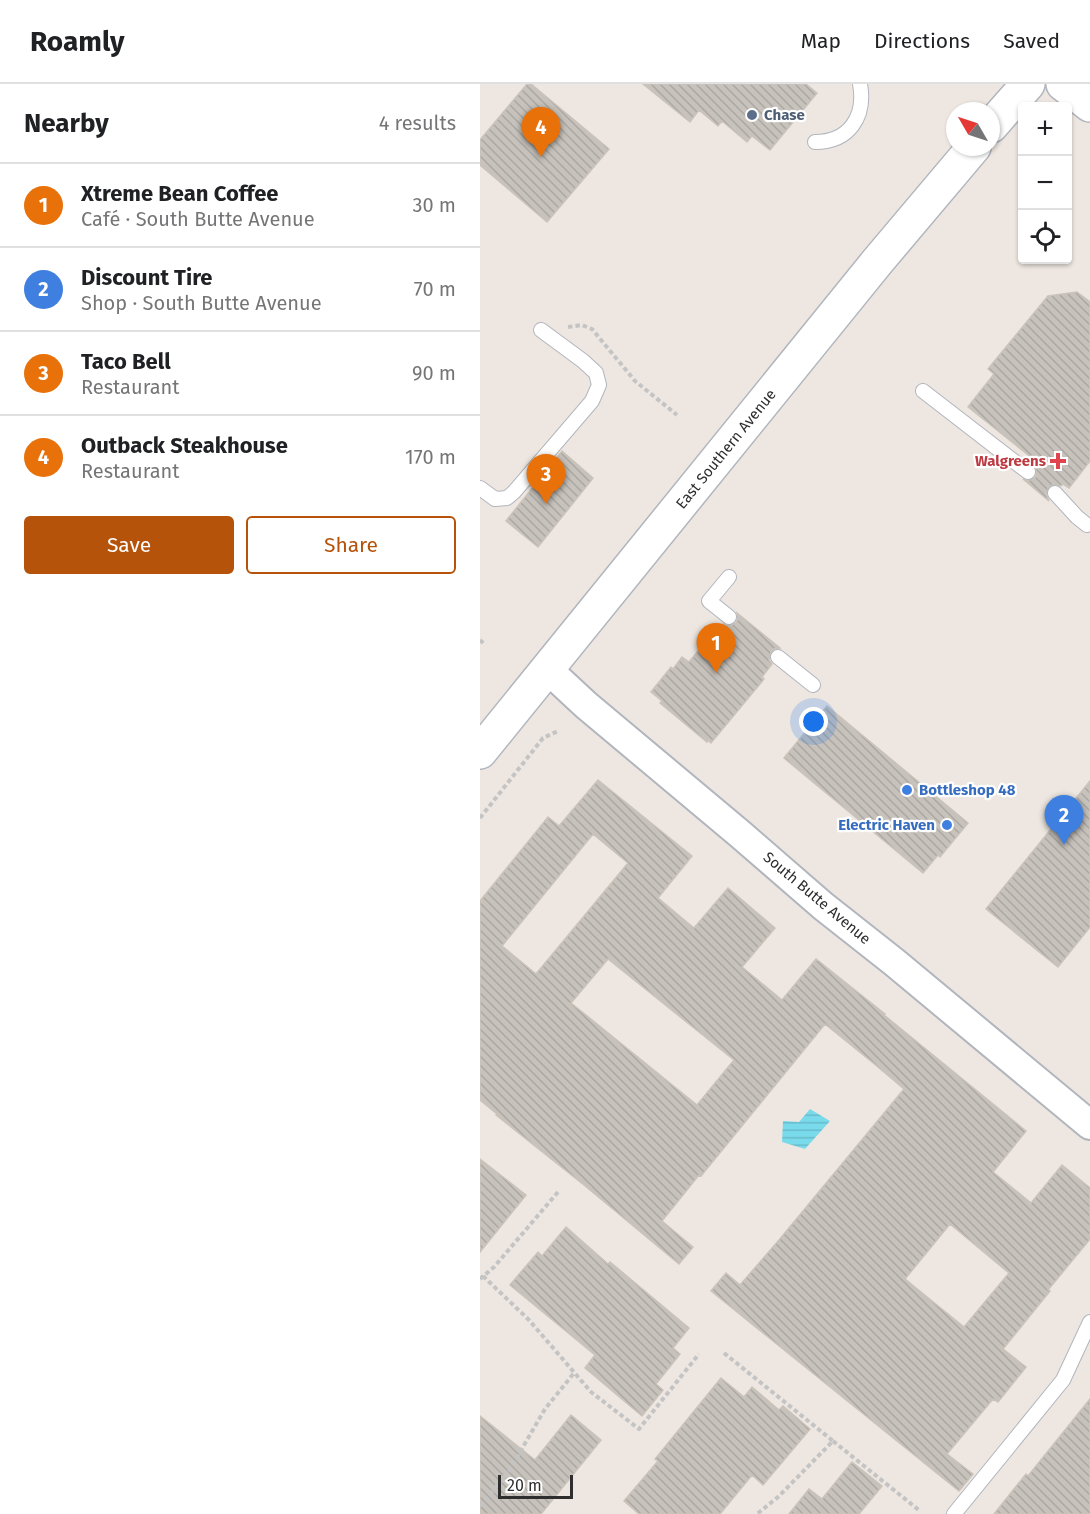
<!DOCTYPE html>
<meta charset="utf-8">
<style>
body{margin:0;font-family:"Fira Sans",sans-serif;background:#f6f6f6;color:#202124}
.controls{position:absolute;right:18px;top:18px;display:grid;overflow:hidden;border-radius:6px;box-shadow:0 2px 4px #0004}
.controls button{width:54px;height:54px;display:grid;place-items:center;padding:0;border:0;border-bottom:2px solid #e0e0e0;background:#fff;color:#202124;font:30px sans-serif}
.compass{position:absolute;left:466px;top:18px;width:54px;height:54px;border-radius:50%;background:#fff;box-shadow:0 2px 4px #0004;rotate:309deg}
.scale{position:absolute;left:18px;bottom:15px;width:75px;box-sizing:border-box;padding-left:6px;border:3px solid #2e2e2e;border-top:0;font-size:16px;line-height:21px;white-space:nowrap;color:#2e2e2e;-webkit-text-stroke:4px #fff;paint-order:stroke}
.you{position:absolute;left:334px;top:638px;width:21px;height:21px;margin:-15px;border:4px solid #fff;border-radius:50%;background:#1a73e8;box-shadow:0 0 0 9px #1a73e833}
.badge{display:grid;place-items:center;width:39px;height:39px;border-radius:50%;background:#b45309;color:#fff;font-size:20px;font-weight:700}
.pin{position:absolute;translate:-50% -50px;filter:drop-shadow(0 2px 3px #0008)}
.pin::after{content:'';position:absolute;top:32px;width:21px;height:18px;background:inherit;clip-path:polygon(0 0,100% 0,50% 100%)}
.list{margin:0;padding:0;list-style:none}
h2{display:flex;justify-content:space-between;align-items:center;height:78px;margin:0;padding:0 24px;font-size:26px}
h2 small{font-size:20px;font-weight:400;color:#757577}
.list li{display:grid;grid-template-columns:39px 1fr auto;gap:18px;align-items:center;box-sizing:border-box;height:84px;padding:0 24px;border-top:2px solid #e0e0e0}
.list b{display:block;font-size:22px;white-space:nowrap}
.list p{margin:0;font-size:20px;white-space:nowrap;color:#757577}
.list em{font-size:20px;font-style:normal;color:#757577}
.actions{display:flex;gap:12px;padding:18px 24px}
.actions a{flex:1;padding:14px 0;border:2px solid #b45309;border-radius:6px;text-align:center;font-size:21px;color:#b45309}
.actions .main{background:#b45309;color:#fff}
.icon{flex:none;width:33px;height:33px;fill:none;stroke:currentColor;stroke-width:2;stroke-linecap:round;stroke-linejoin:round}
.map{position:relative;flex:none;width:610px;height:1430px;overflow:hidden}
header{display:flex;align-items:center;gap:36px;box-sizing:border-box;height:84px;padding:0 30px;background:#fff;border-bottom:2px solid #e0e0e0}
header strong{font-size:28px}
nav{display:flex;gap:33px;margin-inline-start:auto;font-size:21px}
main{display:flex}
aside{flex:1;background:#fff}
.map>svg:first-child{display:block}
</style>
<header>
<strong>Roamly</strong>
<nav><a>Map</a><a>Directions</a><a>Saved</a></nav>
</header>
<main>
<aside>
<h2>Nearby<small>4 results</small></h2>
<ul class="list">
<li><span class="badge" style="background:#e8710a">1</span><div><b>Xtreme Bean Coffee</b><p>Café · South Butte Avenue</p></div><em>30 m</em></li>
<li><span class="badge" style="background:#3f7fe0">2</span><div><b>Discount Tire</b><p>Shop · South Butte Avenue</p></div><em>70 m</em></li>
<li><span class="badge" style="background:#e8710a">3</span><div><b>Taco Bell</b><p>Restaurant</p></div><em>90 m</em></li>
<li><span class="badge" style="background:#e8710a">4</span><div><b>Outback Steakhouse</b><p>Restaurant</p></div><em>170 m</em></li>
</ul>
<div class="actions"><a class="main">Save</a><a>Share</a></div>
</aside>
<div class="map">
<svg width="610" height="1430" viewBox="0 0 610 1430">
<defs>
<pattern id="water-rules" width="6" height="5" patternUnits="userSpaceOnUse" patternTransform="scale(1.5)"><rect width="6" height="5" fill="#79daeb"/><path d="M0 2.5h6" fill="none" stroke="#69bbca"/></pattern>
<pattern id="building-back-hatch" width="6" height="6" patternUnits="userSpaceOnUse" patternTransform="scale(1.5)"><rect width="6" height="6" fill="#c7c2bc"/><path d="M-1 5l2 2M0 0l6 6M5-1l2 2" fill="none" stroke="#aba7a2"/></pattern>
</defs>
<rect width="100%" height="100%" fill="#eee7e1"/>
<path fill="url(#water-rules)" d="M 330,1025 L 350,1037 L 325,1065 L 302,1058 L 303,1037 L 319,1038 Z"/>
<path fill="url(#building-back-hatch)" stroke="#cac3ba" stroke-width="1.5" fill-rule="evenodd" d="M 47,0 L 51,0 L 129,65 L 67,138 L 0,81 L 0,56 Z
M 163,0 L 326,0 L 337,9 L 290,66 L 272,52 L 267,58 L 242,37 L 238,42 L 219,26 L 210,38 Z
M 597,208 L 610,218 L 610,377 L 589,404 L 583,400 L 581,402 L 574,400 L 569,403 L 566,410 L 569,417 L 543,395 L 547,397 L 555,394 L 557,389 L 554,381 L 557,378 L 488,323 L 514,290 L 508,285 L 568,212 Z
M 82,367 L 113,394 L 58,463 L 26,437 Z
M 257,529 L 300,564 L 294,565 L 291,568 L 289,576 L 292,580 L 282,593 L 284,595 L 231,659 L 228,656 L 227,658 L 180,619 L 182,617 L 171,608 L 191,583 L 193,585 L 202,573 L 209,578 L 235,546 L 237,548 L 243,540 L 248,542 L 256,539 L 258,534 Z
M 347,622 L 488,739 L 460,773 L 458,771 L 443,789 L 304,674 Z
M 118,696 L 212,772 L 178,814 L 214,844 L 248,804 L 295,844 L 262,883 L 302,916 L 336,875 L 405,930 L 404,931 L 546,1047 L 513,1088 L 551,1119 L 582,1081 L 610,1104 L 610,1155 L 568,1206 L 570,1207 L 523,1265 L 546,1283 L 518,1318 L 513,1315 L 467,1370 L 493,1390 L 479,1407 L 231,1207 L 246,1189 L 260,1201 L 299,1156 L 424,1005 L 392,978 L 345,940 L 221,1092 L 219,1091 L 182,1137 L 213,1163 L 199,1180 L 104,1101 L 16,1031 L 17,1030 L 0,1016 L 0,817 L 68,733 L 79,742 ZM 113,750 L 148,779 L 56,890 L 22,862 ZM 128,875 L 254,976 L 217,1021 L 91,919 ZM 470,1140 L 529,1189 L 484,1243 L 425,1195 Z
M 610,697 L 610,843 L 578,883 L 506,825 Z
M 0,1075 L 46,1111 L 0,1168 Z
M 86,1143 L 128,1180 L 130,1178 L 209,1244 L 193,1264 L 200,1270 L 176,1300 L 183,1306 L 162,1332 L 105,1284 L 115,1271 L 30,1201 L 58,1168 L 62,1172 Z
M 241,1294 L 264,1313 L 272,1303 L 299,1326 L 303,1322 L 330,1345 L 283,1401 L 272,1391 L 240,1430 L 159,1430 L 144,1417 L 178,1377 L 175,1375 Z
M 610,1315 L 610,1430 L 514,1430 L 546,1390 L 548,1392 Z
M 91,1331 L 121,1356 L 61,1430 L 0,1430 L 0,1332 L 55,1376 Z
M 372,1378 L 402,1402 L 379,1430 L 309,1430 L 329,1405 L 342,1415 Z"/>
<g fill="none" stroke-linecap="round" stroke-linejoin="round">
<g stroke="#b1b5bd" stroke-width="16">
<path id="service" d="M 335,58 C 369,58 386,33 380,0
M 443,307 L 548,388
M 0,404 L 15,415 L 27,414 L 34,408 L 112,317 L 119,301 L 116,289 L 103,277 L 61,246
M 575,409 L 597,433 L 607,441
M 249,533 L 229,517 L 249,493
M 298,573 L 333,601
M 474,1430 L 583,1296 L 610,1238"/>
</g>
<g stroke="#b1b5bd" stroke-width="32">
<path id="minor" d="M 69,582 L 78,595 L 106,621 L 260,750 L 343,822 L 414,878 L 610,1041"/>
</g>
<g stroke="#b1b5bd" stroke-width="36">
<path id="secondary" d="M 583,0 L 610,21
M 511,42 L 548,0
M 0,668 L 397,178 L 494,63"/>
</g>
<path stroke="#c4c4c4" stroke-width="4" stroke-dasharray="4.5 3" stroke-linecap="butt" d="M 88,243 L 102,241 L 112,245 L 155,297 L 197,331
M 0,556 L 4,560
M 0,734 L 63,654 L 78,647
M 3,1192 L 49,1236 L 111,1308 L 159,1345 L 219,1270
M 0,1195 L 14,1183 L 78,1108
M 244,1269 L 353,1357 L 298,1413 L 277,1430
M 353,1357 L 440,1427
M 0,1422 L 29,1387 L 65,1325 L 94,1289"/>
<use href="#service" stroke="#fff" stroke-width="14"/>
<use href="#minor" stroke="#fff" stroke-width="28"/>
<use href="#secondary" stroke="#fff" stroke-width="33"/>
</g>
<circle fill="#5c6f8a" stroke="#fff" stroke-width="2" cx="272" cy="31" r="6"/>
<path fill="#e0444e" stroke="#fff" stroke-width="2" d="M575 368h6v6h6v6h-6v6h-6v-6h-6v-6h6z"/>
<g fill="#3f7fe0" stroke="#fff" stroke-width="2">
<circle cx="427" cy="706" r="6"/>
<circle cx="467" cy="741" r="6"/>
</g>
<g text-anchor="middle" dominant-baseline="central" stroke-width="4.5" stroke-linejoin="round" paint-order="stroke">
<g font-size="15" font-weight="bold" fill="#4e5e75" stroke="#fff" text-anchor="start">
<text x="284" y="31">Chase</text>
</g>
<g font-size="15" fill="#2e2e2e" stroke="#fff">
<text transform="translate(246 365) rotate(-51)">East Southern Avenue</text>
<text transform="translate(337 814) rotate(40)">South Butte Avenue</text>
</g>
<g font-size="15" font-weight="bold" fill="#be3a42" stroke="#fff" text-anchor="end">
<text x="566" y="377">Walgreens</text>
</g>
<g font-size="15" font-weight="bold" fill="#366cbe" stroke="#fff" text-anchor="start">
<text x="439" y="706">Bottleshop 48</text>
<text x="455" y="741" text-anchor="end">Electric Haven</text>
</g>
</g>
</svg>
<div class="controls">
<button>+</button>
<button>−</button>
<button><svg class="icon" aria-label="locate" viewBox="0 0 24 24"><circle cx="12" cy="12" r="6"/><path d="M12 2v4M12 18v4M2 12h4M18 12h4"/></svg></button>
</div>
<svg class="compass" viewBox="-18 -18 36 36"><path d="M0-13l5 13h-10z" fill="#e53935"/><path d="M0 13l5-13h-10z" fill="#757577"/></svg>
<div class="scale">20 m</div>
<div class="you"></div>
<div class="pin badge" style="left:236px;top:589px;background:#e8710a">1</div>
<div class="pin badge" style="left:584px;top:761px;background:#3f7fe0">2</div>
<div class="pin badge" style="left:66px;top:420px;background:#e8710a">3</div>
<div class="pin badge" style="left:61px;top:73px;background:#e8710a">4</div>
</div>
</main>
